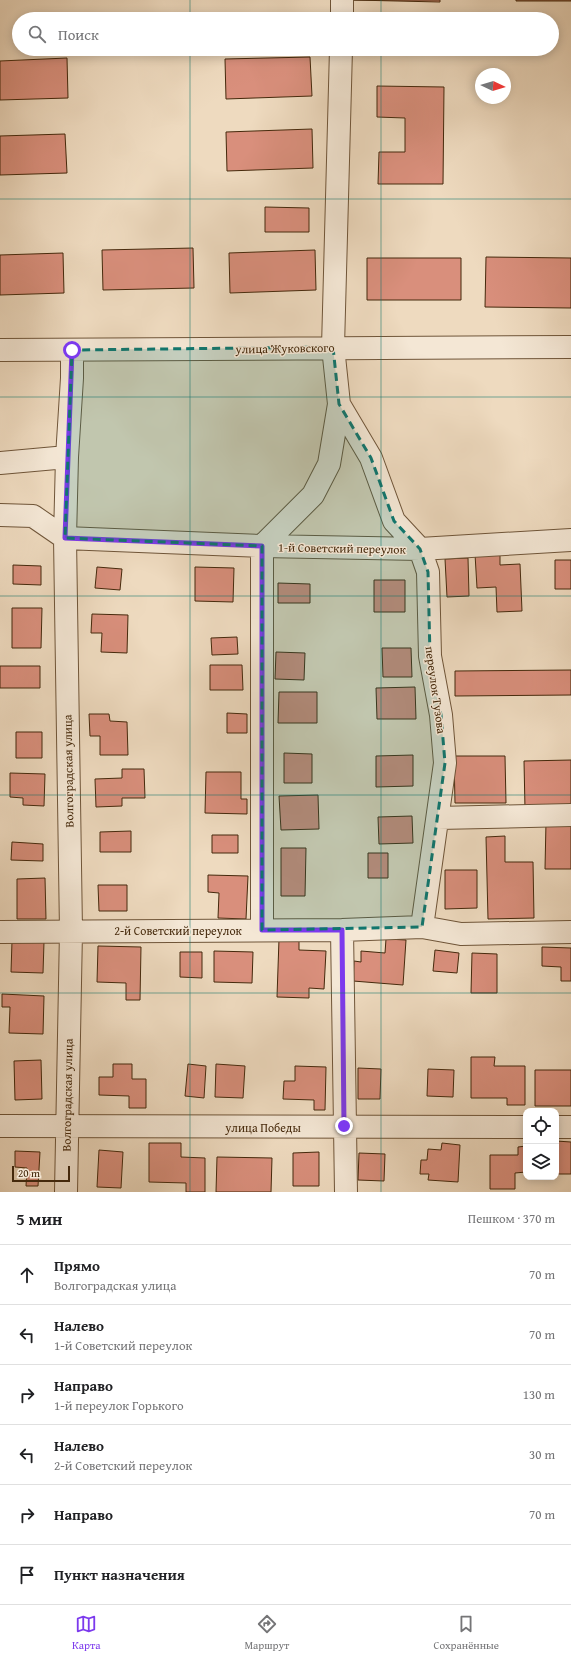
<!DOCTYPE html>
<html lang="ru">
<meta charset="utf-8">
<style>
body{margin:0;font-family:"Gentium Book Plus",serif;background:#f6f6f6;color:#202124}
.controls{position:absolute;right:12px;bottom:12px;display:grid;overflow:hidden;border-radius:8px;box-shadow:0 2px 10px #0003}
.controls button{width:36px;height:36px;display:grid;place-items:center;padding:0;border:0;border-bottom:1px solid #e0e0e0;background:#fff;color:#202124;font:20px sans-serif}
.compass{position:absolute;left:475px;top:68px;width:36px;height:36px;border-radius:50%;background:#fff;box-shadow:0 2px 10px #0003;rotate:94deg}
.scale{position:absolute;left:12px;bottom:10px;width:58px;box-sizing:border-box;padding-left:4px;border:2px solid #45290c;border-top:0;font-size:11px;line-height:14px;white-space:nowrap;color:#45290c;-webkit-text-stroke:3px #f4e7d5;paint-order:stroke}
.stop{position:absolute;width:12px;height:12px;margin:-9px;border:3px solid #7c3aed;border-radius:50%;background:#fff}
.stop.end{background:#7c3aed;border-color:#fff;box-shadow:0 1px 4px #0008}
.list{margin:0;padding:0;list-style:none}
h2{display:flex;justify-content:space-between;align-items:center;height:52px;margin:0;padding:0 16px;font-size:17px}
h2 small{font-size:13px;font-weight:400;color:#757577}
.list li{display:grid;grid-template-columns:26px 1fr auto;gap:12px;align-items:center;box-sizing:border-box;height:60px;padding:0 16px;border-top:1px solid #e0e0e0}
.list b{display:block;font-size:15px;white-space:nowrap}
.list p{margin:0;font-size:13px;white-space:nowrap;color:#757577}
.list em{font-size:13px;font-style:normal;color:#757577}
.icon{flex:none;width:22px;height:22px;fill:none;stroke:currentColor;stroke-width:2;stroke-linecap:round;stroke-linejoin:round}
.map{position:relative;flex:none;width:571px;height:1192px;overflow:hidden}
.search{position:absolute;background:#fff;box-shadow:0 2px 10px #0003;left:12px;right:12px;top:12px;height:44px;display:flex;align-items:center;gap:10px;box-sizing:border-box;padding:0 14px;border-radius:22px;color:#757577;font-size:15px}
.sheet{height:412px;background:#fff}
nav{display:flex;justify-content:space-around;align-items:center;box-sizing:border-box;height:56px;border-top:1px solid #e0e0e0;background:#fff;font-size:11px;color:#757577}
nav a{display:grid;justify-items:center;gap:2px}
nav .on{color:#7c3aed}
.map>svg:first-child{display:block}
</style>
<div class="map">
<svg width="571" height="1192" viewBox="0 0 571 1192">
<rect width="100%" height="100%" fill="#eedabf"/>
<filter id="stains"><feTurbulence type="fractalNoise" baseFrequency=".005" numOctaves="4"/><feColorMatrix values="0 0 0 0 .2 0 0 0 0 .09 0 0 0 0 .02 0 0 0 .5 -.17"/></filter>
<radialGradient id="worn" r=".72"><stop offset=".6" stop-color="#630" stop-opacity="0"/><stop offset="1" stop-color="#630" stop-opacity=".3"/></radialGradient>
<path fill="#d98f7c" stroke="#45290c" d="M 354,0 L 440,0 L 440,2 Z
M 516,0 L 571,0 L 571,1 L 516,1 Z
M 310,57 L 312,96 L 226,99 L 225,59 Z
M 67,58 L 68,98 L 0,100 L 0,61 Z
M 377,86 L 444,87 L 443,184 L 378,184 L 379,152 L 405,152 L 405,118 L 377,117 Z
M 312,129 L 313,168 L 227,171 L 226,132 Z
M 65,134 L 67,173 L 0,175 L 0,136 Z
M 265,207 L 309,208 L 309,232 L 265,232 Z
M 193,248 L 194,288 L 103,290 L 102,250 Z
M 315,250 L 316,290 L 230,293 L 229,253 Z
M 63,253 L 64,293 L 0,295 L 0,255 Z
M 486,257 L 571,258 L 571,308 L 485,307 Z
M 367,258 L 461,258 L 461,300 L 367,300 Z
M 500,553 L 500,565 L 520,564 L 522,611 L 497,612 L 496,587 L 477,588 L 475,554 Z
M 468,558 L 469,596 L 447,597 L 445,559 Z
M 555,560 L 571,560 L 571,589 L 555,589 Z
M 13,565 L 41,566 L 41,585 L 13,584 Z
M 97,567 L 122,569 L 120,590 L 95,588 Z
M 195,567 L 234,568 L 233,602 L 195,601 Z
M 374,580 L 405,580 L 405,612 L 374,612 Z
M 278,583 L 310,584 L 310,603 L 278,603 Z
M 12,608 L 42,608 L 41,648 L 12,648 Z
M 92,614 L 128,615 L 127,653 L 101,652 L 102,633 L 91,633 Z
M 237,637 L 238,654 L 212,655 L 211,638 Z
M 382,648 L 411,648 L 412,677 L 383,677 Z
M 276,652 L 305,653 L 304,680 L 275,679 Z
M 210,665 L 242,665 L 243,690 L 210,690 Z
M 0,666 L 40,666 L 40,688 L 0,688 Z
M 571,670 L 571,695 L 455,696 L 455,671 Z
M 415,687 L 416,719 L 377,719 L 376,688 Z
M 279,692 L 317,692 L 317,723 L 278,723 Z
M 227,713 L 247,714 L 247,733 L 227,733 Z
M 89,714 L 109,714 L 110,721 L 127,722 L 128,755 L 100,755 L 100,736 L 90,736 Z
M 16,732 L 42,732 L 42,758 L 16,758 Z
M 284,753 L 312,754 L 312,783 L 284,783 Z
M 413,755 L 413,786 L 376,787 L 376,756 Z
M 454,756 L 505,756 L 506,803 L 455,803 Z
M 571,760 L 571,808 L 525,809 L 524,761 Z
M 122,769 L 144,769 L 145,798 L 122,798 L 122,806 L 96,807 L 95,779 L 122,778 Z
M 206,772 L 241,772 L 241,799 L 247,799 L 247,814 L 205,813 Z
M 10,773 L 45,774 L 44,806 L 23,805 L 23,798 L 10,797 Z
M 318,795 L 319,829 L 281,830 L 279,796 Z
M 412,816 L 413,843 L 379,844 L 378,817 Z
M 546,822 L 571,822 L 571,869 L 545,869 Z
M 131,831 L 131,852 L 100,852 L 100,832 Z
M 212,835 L 238,835 L 238,853 L 212,853 Z
M 505,836 L 505,862 L 533,862 L 534,918 L 488,919 L 486,837 Z
M 12,842 L 43,844 L 43,861 L 11,860 Z
M 281,848 L 306,848 L 305,896 L 281,896 Z
M 368,853 L 388,853 L 388,878 L 368,878 Z
M 445,870 L 477,870 L 477,908 L 445,909 Z
M 208,875 L 248,876 L 246,919 L 218,918 L 219,893 L 208,892 Z
M 45,878 L 46,919 L 17,919 L 17,879 Z
M 98,885 L 127,885 L 127,911 L 99,911 Z
M 279,939 L 299,940 L 299,950 L 326,951 L 324,989 L 309,988 L 309,998 L 277,997 Z
M 386,939 L 406,940 L 403,985 L 353,981 L 354,961 L 361,962 L 361,951 L 385,953 Z
M 12,941 L 44,942 L 43,973 L 11,972 Z
M 98,946 L 141,947 L 140,1000 L 126,1000 L 126,983 L 97,982 Z
M 542,947 L 571,948 L 571,981 L 561,981 L 561,967 L 542,966 Z
M 435,950 L 459,953 L 457,973 L 433,971 Z
M 214,951 L 253,952 L 252,983 L 214,982 Z
M 180,952 L 202,952 L 202,978 L 180,977 Z
M 472,953 L 497,954 L 497,993 L 471,993 Z
M 2,994 L 44,996 L 43,1034 L 9,1033 L 10,1007 L 2,1007 Z
M 471,1057 L 495,1057 L 494,1066 L 525,1066 L 525,1105 L 507,1105 L 507,1098 L 471,1098 Z
M 41,1060 L 42,1099 L 15,1100 L 14,1061 Z
M 113,1064 L 132,1064 L 132,1079 L 146,1079 L 146,1108 L 129,1108 L 129,1096 L 99,1095 L 99,1077 L 113,1077 Z
M 188,1064 L 206,1066 L 204,1098 L 185,1096 Z
M 216,1064 L 245,1066 L 243,1098 L 215,1097 Z
M 295,1066 L 326,1067 L 325,1110 L 314,1110 L 314,1100 L 283,1099 L 284,1081 L 295,1081 Z
M 358,1068 L 381,1069 L 380,1099 L 358,1099 Z
M 428,1069 L 454,1070 L 453,1097 L 427,1096 Z
M 535,1070 L 571,1070 L 571,1106 L 535,1106 Z
M 556,1141 L 571,1142 L 571,1174 L 556,1174 Z
M 149,1143 L 181,1143 L 181,1157 L 205,1158 L 205,1192 L 186,1192 L 186,1183 L 149,1182 Z
M 442,1143 L 460,1145 L 458,1182 L 428,1180 L 429,1174 L 420,1174 L 421,1160 L 427,1160 L 428,1149 L 441,1150 Z
M 526,1146 L 526,1172 L 515,1173 L 515,1189 L 490,1189 L 490,1155 L 518,1155 L 518,1147 Z
M 99,1150 L 123,1152 L 121,1188 L 97,1187 Z
M 15,1151 L 40,1152 L 38,1186 L 26,1186 L 27,1168 L 15,1167 Z
M 319,1152 L 319,1186 L 293,1186 L 293,1153 Z
M 359,1153 L 385,1154 L 384,1181 L 358,1180 Z
M 217,1157 L 272,1158 L 271,1192 L 216,1192 Z"/>
<g fill="none" stroke-linecap="round" stroke-linejoin="round">
<g stroke="#6f5539" stroke-width="24">
<path id="minor" d="M 342,19 L 342,0
M 341,49 L 333,347 L 339,404 L 371,458 L 394,521 L 420,549 L 428,572 L 430,656 L 441,715 L 445,763 L 422,927
M 0,350 L 571,347
M 0,463 L 67,457
M 0,515 L 33,516 L 65,538 L 262,546 L 420,549 L 571,540
M 438,818 L 571,815
M 262,930 L 262,546 L 313,495 L 329,464 L 339,404
M 342,930 L 346,1192
M 0,932 L 342,930 L 422,927 L 461,934 L 571,932
M 0,1126 L 526,1127
M 556,1127 L 571,1127
M 66,1192 L 71,931 L 65,538 L 67,457 L 72,378 L 72,350"/>
</g>
<use href="#minor" stroke="#f4e7d5" stroke-width="22"/>
</g>
<g fill="none" stroke-linecap="round" stroke-linejoin="round">
<path stroke="#7c3aed" stroke-width="5" d="M 72,350 L 65,538 L 262,546 L 262,930 L 342,930 L 344,1126"/>
</g>
<path fill="#0f766e" fill-opacity="0.2" stroke="#0f766e" stroke-width="3" stroke-dasharray="8 5" stroke-linejoin="round" d="M 333,347 L 339,404 L 371,458 L 394,521 L 420,549 L 428,572 L 430,656 L 441,715 L 445,763 L 422,927 L 262,930 L 262,546 L 65,538 L 72,350 Z"/>
<path fill="none" stroke="#0f766e" stroke-width="1" stroke-opacity="0.55" d="M 190,0 L 190,19M 381,0 L 381,19M 190,49 L 190,1192M 381,49 L 381,1192M 0,199 L 571,199M 0,397 L 571,397M 0,596 L 571,596M 0,795 L 571,795M 0,993 L 571,993"/>
<g text-anchor="middle" dominant-baseline="central" stroke-width="3" stroke-linejoin="round" paint-order="stroke">
<g font-size="12" fill="#45290c" stroke="#f4e7d5">
<text transform="translate(285 348) rotate(-1)">улица Жуковского</text>
<text transform="translate(342 548) rotate(1)">1-й Советский переулок</text>
<text transform="translate(436 690) rotate(82)">переулок Тузова</text>
<text transform="translate(68 771) rotate(-91)">Волгоградская улица</text>
<text x="178" y="930">2-й Советский переулок</text>
<text transform="translate(67 1095) rotate(-89)">Волгоградская улица</text>
<text x="263" y="1127">улица Победы</text>
</g>
</g>
<rect width="100%" height="100%" filter="url(#stains)"/>
<rect width="100%" height="100%" fill="url(#worn)"/>
</svg>
<div class="controls">
<button><svg class="icon" aria-label="locate" viewBox="0 0 24 24"><circle cx="12" cy="12" r="6"/><path d="M12 2v4M12 18v4M2 12h4M18 12h4"/></svg></button>
<button><svg class="icon" aria-label="layers" viewBox="0 0 24 24"><path d="M12 4l9 5-9 5-9-5zM3 14l9 5 9-5"/></svg></button>
</div>
<svg class="compass" viewBox="-18 -18 36 36"><path d="M0-13l5 13h-10z" fill="#e53935"/><path d="M0 13l5-13h-10z" fill="#757577"/></svg>
<div class="scale">20 m</div>
<div class="stop" style="left:72px;top:350px"></div>
<div class="stop end" style="left:344px;top:1126px"></div>
<div class="search"><svg class="icon" aria-label="search" viewBox="0 0 24 24"><circle cx="10" cy="10" r="6"/><path d="M15 15l6 6"/></svg>Поиск</div>
</div>
<section class="sheet">
<h2>5 мин<small>Пешком · 370 m</small></h2>
<ul class="list">
<li><svg class="icon" aria-label="ahead" viewBox="0 0 24 24"><path d="M12 20V5M6 11l6-6 6 6"/></svg><div><b>Прямо</b><p>Волгоградская улица</p></div><em>70 m</em></li>
<li><svg class="icon" aria-label="left" viewBox="0 0 24 24"><path d="M17 20v-9H6M10 6l-5 5 5 5"/></svg><div><b>Налево</b><p>1-й Советский переулок</p></div><em>70 m</em></li>
<li><svg class="icon" aria-label="right" viewBox="0 0 24 24"><path d="M7 20v-9h11M14 6l5 5-5 5"/></svg><div><b>Направо</b><p>1-й переулок Горького</p></div><em>130 m</em></li>
<li><svg class="icon" aria-label="left" viewBox="0 0 24 24"><path d="M17 20v-9H6M10 6l-5 5 5 5"/></svg><div><b>Налево</b><p>2-й Советский переулок</p></div><em>30 m</em></li>
<li><svg class="icon" aria-label="right" viewBox="0 0 24 24"><path d="M7 20v-9h11M14 6l5 5-5 5"/></svg><div><b>Направо</b></div><em>70 m</em></li>
<li><svg class="icon" aria-label="arrive" viewBox="0 0 24 24"><path d="M6 21V4h12l-3 4 3 4H6"/></svg><div><b>Пункт назначения</b></div></li>
</ul>
</section>
<nav>
<a class="on"><svg class="icon" aria-label="map" viewBox="0 0 24 24"><path d="M3 6l6-2 6 2 6-2v14l-6 2-6-2-6 2zM9 4v14M15 6v14"/></svg>Карта</a>
<a><svg class="icon" aria-label="directions" viewBox="0 0 24 24"><path d="M12 3l9 9-9 9-9-9zM9 14v-3h6M13 9l2 2-2 2"/></svg>Маршрут</a>
<a><svg class="icon" aria-label="saved" viewBox="0 0 24 24"><path d="M7 4h10v16l-5-4-5 4z"/></svg>Сохранённые</a>
</nav>
